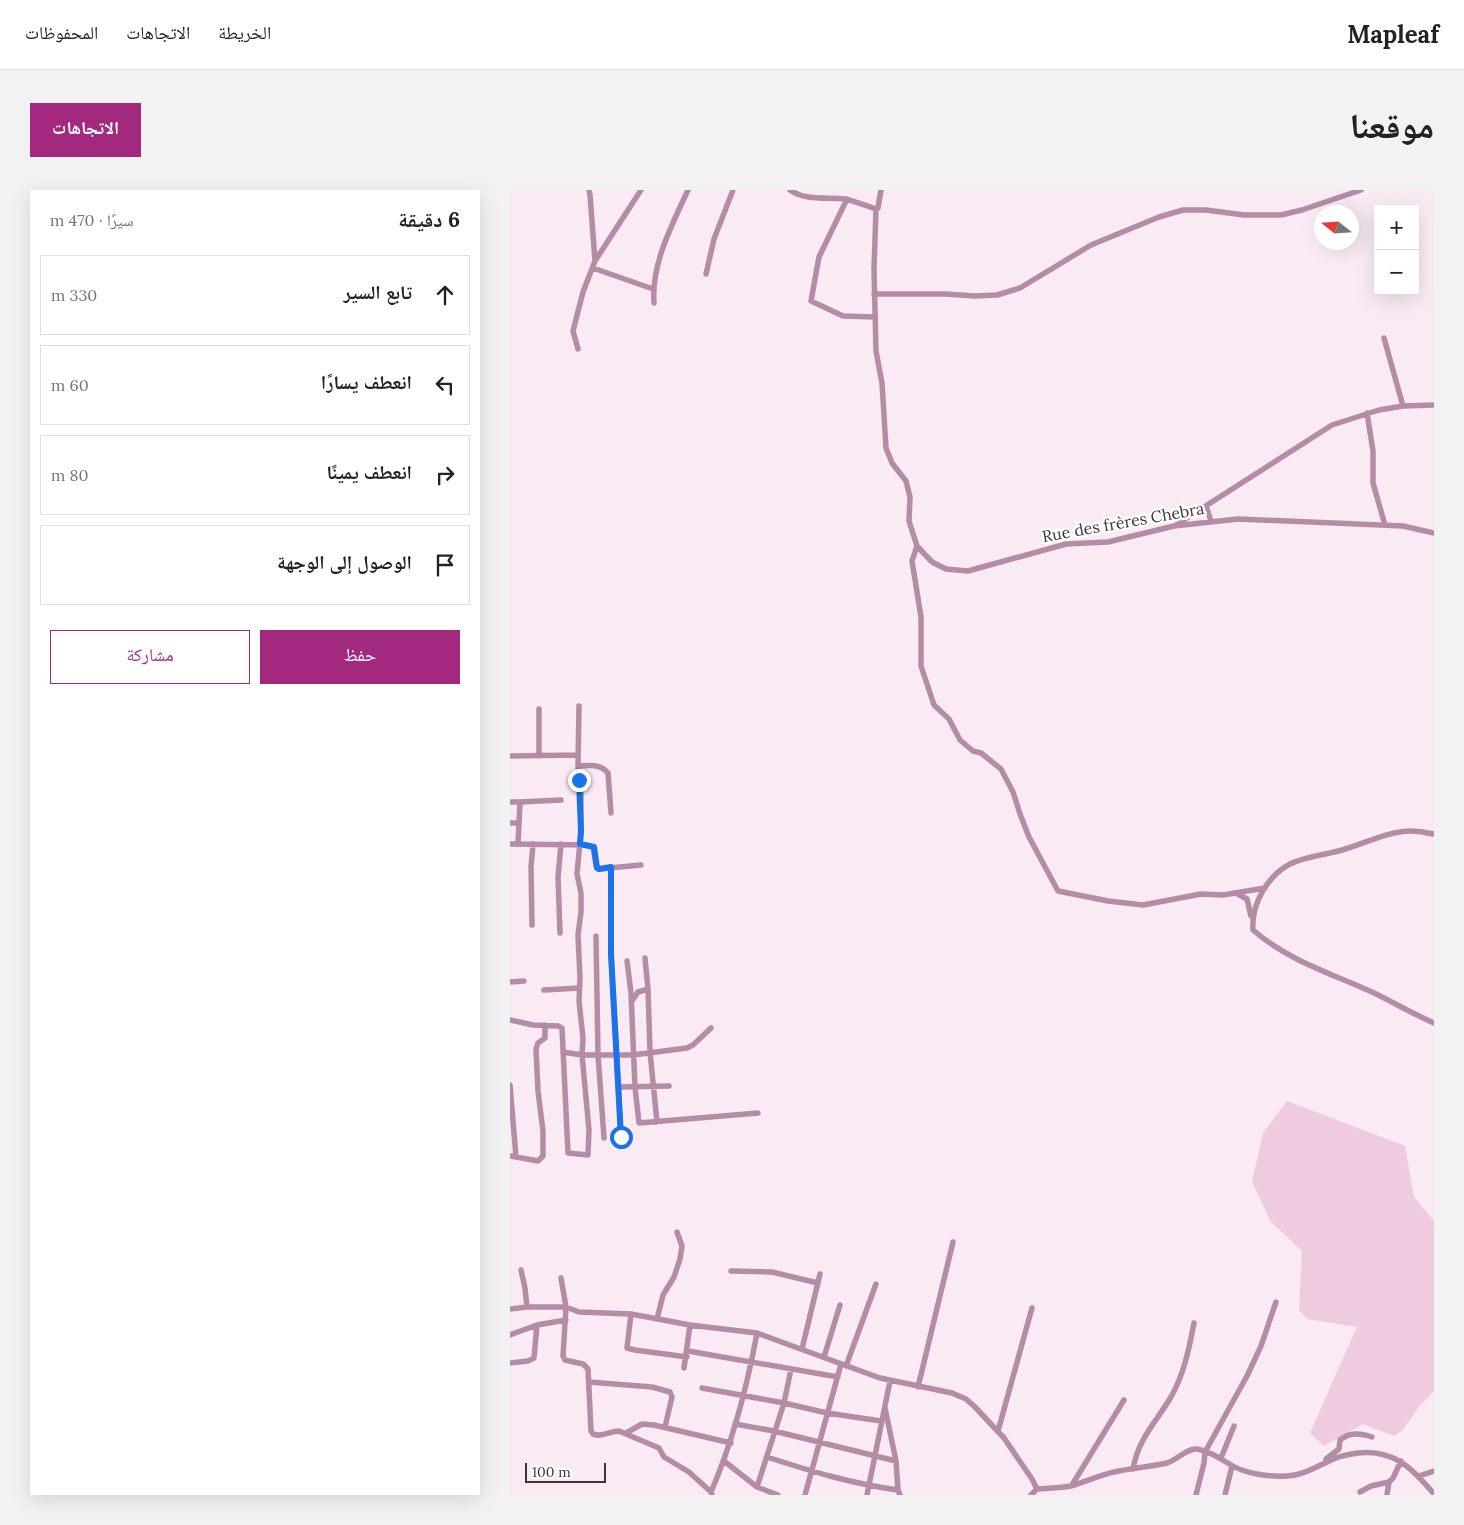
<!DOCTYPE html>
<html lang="ar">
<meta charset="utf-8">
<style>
body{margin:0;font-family:Lora,"Noto Naskh Arabic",serif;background:#f2f2f2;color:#222;direction:rtl}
.controls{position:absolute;right:15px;top:15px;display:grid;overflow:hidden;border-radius:0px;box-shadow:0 5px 20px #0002}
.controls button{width:45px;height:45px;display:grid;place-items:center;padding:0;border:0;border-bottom:1px solid #e0e0e0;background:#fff;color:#222;font:25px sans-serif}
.compass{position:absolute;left:804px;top:15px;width:45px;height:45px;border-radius:50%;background:#fff;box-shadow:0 5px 20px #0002;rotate:287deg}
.scale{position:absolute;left:15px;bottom:12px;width:81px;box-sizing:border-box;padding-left:5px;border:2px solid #3c3639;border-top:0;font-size:14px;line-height:18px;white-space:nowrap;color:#3c3639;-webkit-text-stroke:4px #fff;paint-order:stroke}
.stop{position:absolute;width:15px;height:15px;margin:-11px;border:4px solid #1a73e8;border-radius:50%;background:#fff}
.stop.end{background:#1a73e8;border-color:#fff;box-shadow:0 1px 5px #0008}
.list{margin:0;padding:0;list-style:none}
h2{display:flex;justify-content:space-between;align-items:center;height:65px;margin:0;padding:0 20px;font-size:21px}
h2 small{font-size:16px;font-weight:400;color:#767676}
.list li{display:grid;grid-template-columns:32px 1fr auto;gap:15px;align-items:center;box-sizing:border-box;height:80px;margin:0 10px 10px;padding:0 10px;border:1px solid #e0e0e0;border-radius:0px}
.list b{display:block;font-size:19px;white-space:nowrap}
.list em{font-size:16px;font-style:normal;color:#767676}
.actions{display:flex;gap:10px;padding:15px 20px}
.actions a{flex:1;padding:11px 0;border:1px solid #a3297f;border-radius:0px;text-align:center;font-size:18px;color:#a3297f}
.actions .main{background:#a3297f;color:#fff}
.icon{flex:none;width:28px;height:28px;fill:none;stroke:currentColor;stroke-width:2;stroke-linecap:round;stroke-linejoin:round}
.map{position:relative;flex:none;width:924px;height:1305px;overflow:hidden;direction:ltr;border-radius:0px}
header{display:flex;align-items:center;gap:30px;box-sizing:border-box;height:70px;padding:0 25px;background:#fff;border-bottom:1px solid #e0e0e0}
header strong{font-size:24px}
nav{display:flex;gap:28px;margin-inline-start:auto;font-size:18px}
.intro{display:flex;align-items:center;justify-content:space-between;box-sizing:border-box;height:120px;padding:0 30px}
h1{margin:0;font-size:35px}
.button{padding:12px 22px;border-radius:0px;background:#a3297f;color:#fff;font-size:18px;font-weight:700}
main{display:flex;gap:30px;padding:0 30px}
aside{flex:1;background:#fff;border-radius:0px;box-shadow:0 5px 20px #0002}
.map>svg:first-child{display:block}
</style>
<header>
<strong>Mapleaf</strong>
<nav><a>الخريطة</a><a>الاتجاهات</a><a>المحفوظات</a></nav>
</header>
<div class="intro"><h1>موقعنا</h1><a class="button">الاتجاهات</a></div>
<main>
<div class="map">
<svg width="924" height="1305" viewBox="0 0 924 1305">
<rect width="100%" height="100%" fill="#f9eaf3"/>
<path fill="#eecbdf" d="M 777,911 L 895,956 L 904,1007 L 924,1031 L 924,1201 L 909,1216 L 893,1240 L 884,1246 L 853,1234 L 814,1256 L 800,1243 L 847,1137 L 797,1129 L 789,1120 L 792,1061 L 761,1032 L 742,992 L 753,943 Z"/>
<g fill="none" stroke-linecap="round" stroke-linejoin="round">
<path stroke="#b58ca5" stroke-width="5.5" d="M 79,0 L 80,5 L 85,71 L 131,0
M 280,0 C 295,11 317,7 335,9 C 345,11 356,16 366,19
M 371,0 L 368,18 L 366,19 L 364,79 L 366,161 L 372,193 L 376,258 L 382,273 L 396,291 L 400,307 L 399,331 L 407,356 L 402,371 L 411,427 L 411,476 L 424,515 L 439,529 L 450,550 L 463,561 L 471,563 L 491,579 L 503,602 L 510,624 L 519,647 L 548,701 L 598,711 L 633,715 L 691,704 L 713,705 L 755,698
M 337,9 L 309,67 L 301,111 L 333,126 L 365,127
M 83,78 L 143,99
M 196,84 L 204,49 L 223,0
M 364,104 L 436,104 L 465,106 L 487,105 L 510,98 L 581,55 L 649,27 L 673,20 L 696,20 L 734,25 L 771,25 L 792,20 L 851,0
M 144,113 C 141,74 162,35 178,0
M 874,148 L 893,216
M 68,159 L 63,141 L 73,102 L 85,71
M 857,223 L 863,261 L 863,293 L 875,335
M 696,316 L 701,331
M 666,335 L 822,235 L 869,220 L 893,216 L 924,215
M 407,356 L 422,372 L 436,379 L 458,381 L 556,354 L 598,352 L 664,336 L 728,329 L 893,336 L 924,343
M 29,519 L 29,566
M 0,566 L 68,565
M 68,576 C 79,575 91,574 98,583 L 101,623
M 0,612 L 10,612 L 8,654
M 10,612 L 51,610
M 0,633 L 9,633
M 924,644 C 917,643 909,641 901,641 C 878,641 854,654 832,660 C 815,665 796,666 780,674 C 757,686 741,715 743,740 C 777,770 820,783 862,802 C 883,812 903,824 924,833
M 0,654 L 77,655 L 83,657 L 86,675 L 89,679 L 131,675
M 101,677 L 101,764 L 111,947
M 726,703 L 737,709 L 741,726
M 22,735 L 21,677 L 23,654
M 50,743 L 48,687 L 51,654
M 86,746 L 88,865 L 94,948
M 135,768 L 138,799 L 140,862 L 147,932
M 117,771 L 121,803 L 125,897 L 129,933 L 248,923
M 0,792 L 14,791
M 34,800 L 69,798
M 122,811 L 128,802 L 138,799
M 0,830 L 23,835 L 48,836 L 52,838 L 58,963 L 78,965 L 79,940 L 72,865 L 73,848 L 69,811 L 70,788 L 68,745 L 71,722 L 71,703 L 67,684 L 71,641 L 71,604 L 68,576 L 69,516
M 53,862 L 72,865 L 123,865 L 177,858 L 183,855 L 201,838
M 0,895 L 6,967
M 109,897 L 159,896
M 0,966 L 28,971 L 33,966 L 33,941 L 28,901 L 26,859 L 28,853 L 35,848 L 35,835
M 11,1080 L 15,1098 L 17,1117
M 221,1081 L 262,1082 L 308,1093
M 51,1088 L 56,1117 L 53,1166 L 55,1170 L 73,1174 L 78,1179 L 81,1241 L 83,1244 C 91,1248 100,1241 109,1241 L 149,1258 L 154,1267 L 179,1282 L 201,1302 L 202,1305
M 0,1119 L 17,1117 L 56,1117 L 69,1122 L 121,1124 L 180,1135 L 247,1143 L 370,1188 L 442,1203 L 456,1209 L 465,1217 L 494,1248 L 522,1289 L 527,1299 L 521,1305
M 121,1124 L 117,1158 L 125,1160 L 177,1167
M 147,1129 L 153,1105 L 164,1087 L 170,1069 L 172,1056 L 167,1042
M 0,1145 L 27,1135 L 56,1130
M 292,1159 L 310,1084
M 178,1161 L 328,1187
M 314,1167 L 330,1115
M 0,1173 L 18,1171 L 24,1168 L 27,1135
M 336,1176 L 366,1094
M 174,1178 L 180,1135
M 79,1192 L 142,1197 L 160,1202 L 162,1207 L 155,1237
M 408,1197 L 443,1052
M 192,1198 L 274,1213 L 317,1223 L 371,1231
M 375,1218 L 386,1271 L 388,1300
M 225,1234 L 264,1241 L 386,1271
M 488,1241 L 522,1118
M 116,1243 L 132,1234 L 144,1235 L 221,1253
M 257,1267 C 300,1281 343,1294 388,1300 L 390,1305
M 711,1268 L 724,1236
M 816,1269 L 829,1259 L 830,1250 C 840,1242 850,1243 862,1247
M 214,1271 L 247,1297 L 268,1305
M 623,1279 C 628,1249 646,1232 661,1207 C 674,1184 679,1159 684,1133
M 909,1286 L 924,1281
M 562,1295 L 614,1210
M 247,1297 L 274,1213 L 281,1179
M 527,1299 C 538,1298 550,1298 561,1296 C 575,1292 590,1285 604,1282 C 622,1278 639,1277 657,1273 C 667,1270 677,1258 687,1259 C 700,1261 711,1269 721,1275 C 736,1284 760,1287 777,1286 C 795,1285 809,1275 826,1268 C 833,1265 841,1264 848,1263 C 884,1259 903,1279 924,1304
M 201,1302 C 223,1251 237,1197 247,1143
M 850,1302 L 861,1296 L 879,1292 L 883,1288 L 891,1271
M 295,1305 L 331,1174
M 357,1305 L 380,1191
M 686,1305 L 694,1273 L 695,1262 L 737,1186 L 751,1156 L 766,1112
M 715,1305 L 722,1276
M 877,1305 L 879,1292"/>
</g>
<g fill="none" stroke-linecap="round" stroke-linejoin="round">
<path stroke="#1a73e8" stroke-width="6" d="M 69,590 L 71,641 L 70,654 L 84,657 L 87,678 L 89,679 L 101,677 L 101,764 L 111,947"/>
</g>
<g text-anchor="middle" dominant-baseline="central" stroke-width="5" stroke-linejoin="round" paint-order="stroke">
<g font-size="16" fill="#3c3639" stroke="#fff">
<text transform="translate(613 332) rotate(-10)">Rue des frères Chebra</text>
</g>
</g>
</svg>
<div class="controls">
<button>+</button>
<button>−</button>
</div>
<svg class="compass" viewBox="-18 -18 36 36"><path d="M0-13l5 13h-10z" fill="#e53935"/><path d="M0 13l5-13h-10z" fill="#767676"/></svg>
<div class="scale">100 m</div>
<div class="stop" style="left:111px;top:947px"></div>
<div class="stop end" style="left:69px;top:590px"></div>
</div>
<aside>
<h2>6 دقيقة<small>سيرًا · 470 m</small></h2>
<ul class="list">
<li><svg class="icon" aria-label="ahead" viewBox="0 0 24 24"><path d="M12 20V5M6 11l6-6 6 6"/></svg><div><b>تابع السير</b></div><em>330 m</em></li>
<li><svg class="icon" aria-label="left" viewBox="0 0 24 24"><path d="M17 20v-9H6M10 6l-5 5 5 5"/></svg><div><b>انعطف يسارًا</b></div><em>60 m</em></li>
<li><svg class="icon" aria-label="right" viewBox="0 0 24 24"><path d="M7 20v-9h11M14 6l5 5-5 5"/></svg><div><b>انعطف يمينًا</b></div><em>80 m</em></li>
<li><svg class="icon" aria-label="arrive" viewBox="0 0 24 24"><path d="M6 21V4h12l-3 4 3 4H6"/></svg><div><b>الوصول إلى الوجهة</b></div></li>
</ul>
<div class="actions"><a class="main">حفظ</a><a>مشاركة</a></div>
</aside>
</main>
